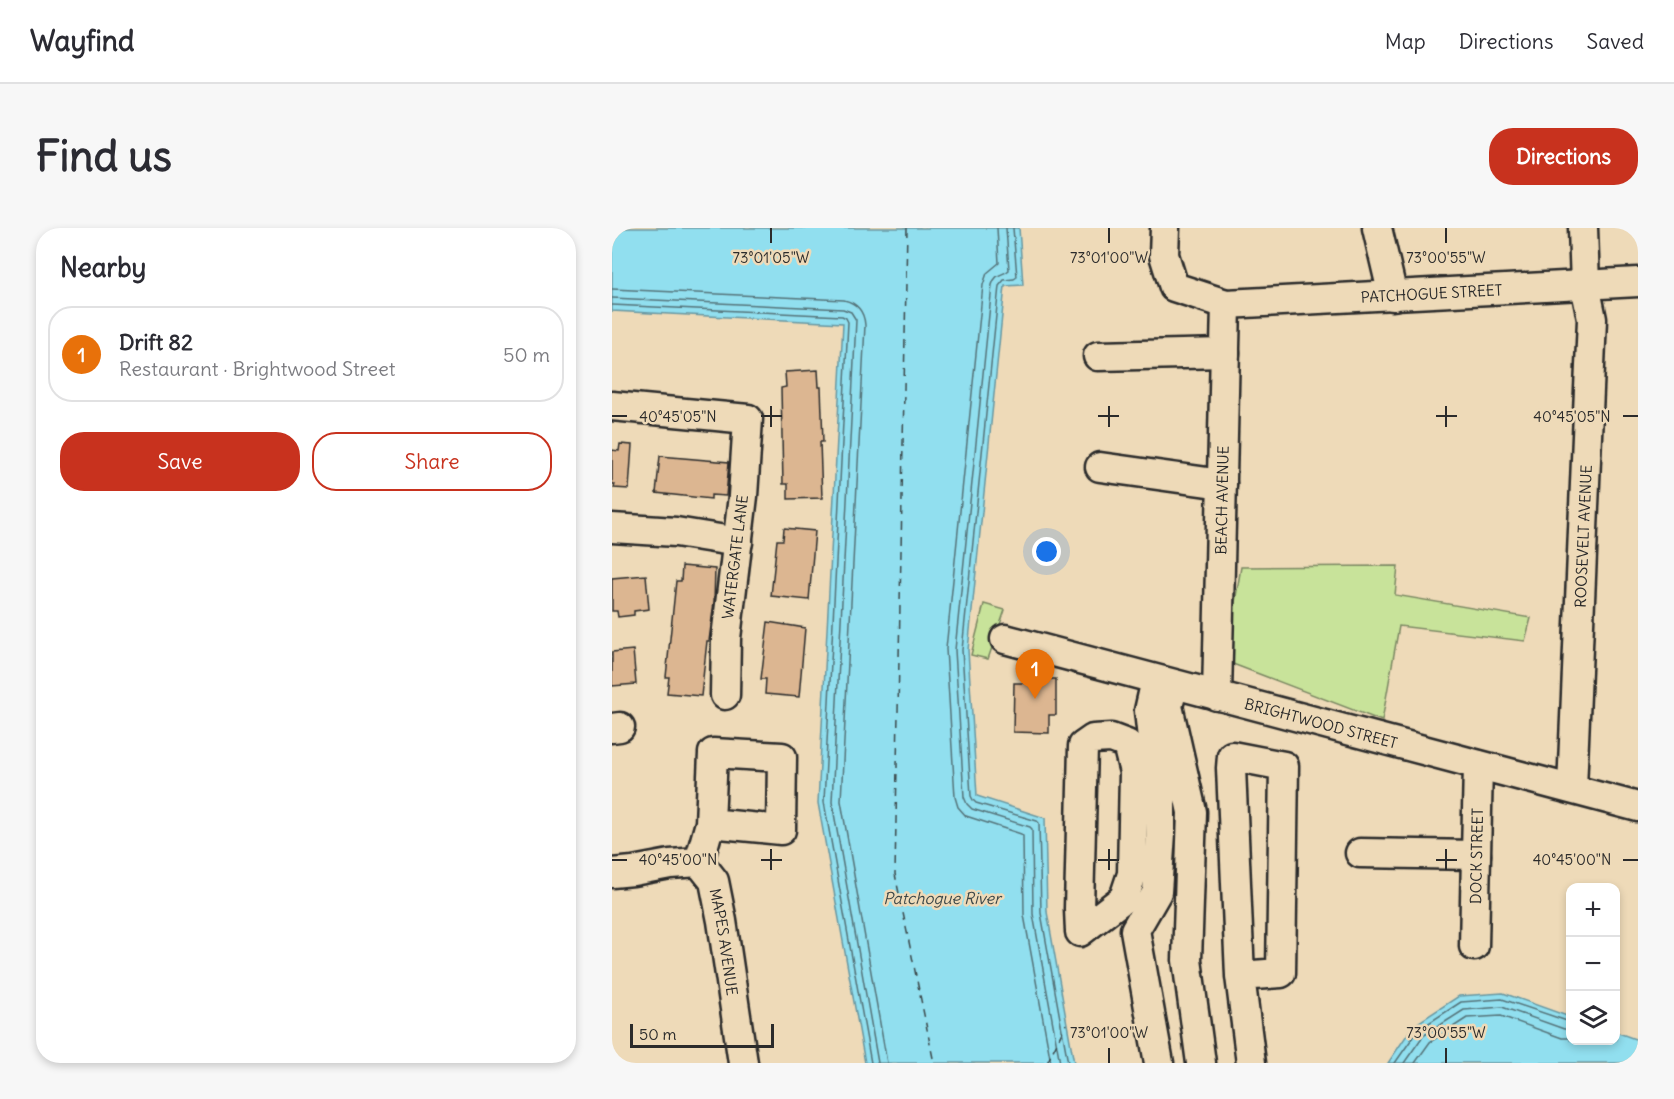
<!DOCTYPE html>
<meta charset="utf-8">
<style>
body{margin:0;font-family:Delius,sans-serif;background:#f7f7f7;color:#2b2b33}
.controls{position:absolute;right:18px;bottom:18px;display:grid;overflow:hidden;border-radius:12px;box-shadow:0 3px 9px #0003}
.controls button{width:54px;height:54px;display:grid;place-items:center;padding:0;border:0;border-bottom:2px solid #e1e1e2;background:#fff;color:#2b2b33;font:30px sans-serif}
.scale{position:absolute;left:18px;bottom:15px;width:144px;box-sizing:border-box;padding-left:6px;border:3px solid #2b2b2b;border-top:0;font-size:16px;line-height:21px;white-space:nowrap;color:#2b2b2b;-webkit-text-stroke:4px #eedab8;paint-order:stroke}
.you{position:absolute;left:435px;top:324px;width:21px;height:21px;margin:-15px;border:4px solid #fff;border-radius:50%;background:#1a73e8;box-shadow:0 0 0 9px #1a73e833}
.badge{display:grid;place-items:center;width:39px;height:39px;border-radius:50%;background:#c8321e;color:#fff;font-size:20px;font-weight:700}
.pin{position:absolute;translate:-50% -50px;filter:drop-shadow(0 2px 3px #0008)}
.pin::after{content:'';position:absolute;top:32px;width:21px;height:18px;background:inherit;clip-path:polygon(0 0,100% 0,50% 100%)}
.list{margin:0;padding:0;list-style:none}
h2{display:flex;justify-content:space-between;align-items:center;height:78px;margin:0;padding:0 24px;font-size:26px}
h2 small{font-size:20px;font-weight:400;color:#7c7c81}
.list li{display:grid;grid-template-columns:39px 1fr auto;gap:18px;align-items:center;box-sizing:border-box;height:96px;margin:0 12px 12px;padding:0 12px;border:2px solid #e1e1e2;border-radius:24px}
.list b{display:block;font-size:22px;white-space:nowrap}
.list p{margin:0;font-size:20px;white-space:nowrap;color:#7c7c81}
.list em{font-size:20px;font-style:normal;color:#7c7c81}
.actions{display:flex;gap:12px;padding:18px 24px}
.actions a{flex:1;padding:14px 0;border:2px solid #c8321e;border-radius:24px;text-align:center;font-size:21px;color:#c8321e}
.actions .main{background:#c8321e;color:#fff}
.icon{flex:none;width:33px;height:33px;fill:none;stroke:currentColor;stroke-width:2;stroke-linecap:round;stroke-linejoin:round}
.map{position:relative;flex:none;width:1026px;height:835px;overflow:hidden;border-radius:24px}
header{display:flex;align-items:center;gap:36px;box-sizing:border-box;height:84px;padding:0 30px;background:#fff;border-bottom:2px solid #e1e1e2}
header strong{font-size:28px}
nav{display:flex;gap:33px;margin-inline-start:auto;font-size:21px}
.intro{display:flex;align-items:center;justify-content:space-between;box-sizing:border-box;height:144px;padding:0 36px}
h1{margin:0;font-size:42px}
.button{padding:15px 27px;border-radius:24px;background:#c8321e;color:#fff;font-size:21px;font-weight:700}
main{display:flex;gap:36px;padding:0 36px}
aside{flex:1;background:#fff;border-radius:24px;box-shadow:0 3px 9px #0003}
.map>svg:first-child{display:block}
</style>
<header>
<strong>Wayfind</strong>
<nav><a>Map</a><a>Directions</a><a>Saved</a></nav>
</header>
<div class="intro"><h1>Find us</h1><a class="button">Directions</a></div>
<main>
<aside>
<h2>Nearby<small></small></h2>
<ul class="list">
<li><span class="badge" style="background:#e8710a">1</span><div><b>Drift 82</b><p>Restaurant · Brightwood Street</p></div><em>50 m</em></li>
</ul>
<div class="actions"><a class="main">Save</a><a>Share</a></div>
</aside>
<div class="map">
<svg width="1026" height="835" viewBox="0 0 1026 835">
<rect width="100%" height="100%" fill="#eedab8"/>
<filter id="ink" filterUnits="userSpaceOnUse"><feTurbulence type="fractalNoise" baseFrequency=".0167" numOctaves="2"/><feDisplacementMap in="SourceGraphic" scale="12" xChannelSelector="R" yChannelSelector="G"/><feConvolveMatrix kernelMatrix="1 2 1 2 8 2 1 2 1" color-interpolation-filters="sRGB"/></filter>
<g filter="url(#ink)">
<path fill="#c8e39a" stroke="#7a8762" stroke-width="1.5" d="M 786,338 L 783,367 L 919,390 L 913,413 L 787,398 L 770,493 L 613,433 L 629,339 Z
M 372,376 L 393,382 L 376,431 L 359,427 Z"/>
<path fill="#91dfef" stroke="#6897a1" stroke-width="1.5" d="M 0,0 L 407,0 L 411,57 L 393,58 L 356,422 L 365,568 L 433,590 L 435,684 L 462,835 L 253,835 L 206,575 L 231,95 L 0,83 Z
M 891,765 L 958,789 L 958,812 L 1004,812 L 1004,804 L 1026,812 L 1026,835 L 776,835 L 801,798 L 847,768 Z"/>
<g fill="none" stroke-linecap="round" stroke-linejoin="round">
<path stroke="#547379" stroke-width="1.5" d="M 385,0 L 387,35 L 375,45 L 371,57 L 334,421 L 343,569 L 346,579 L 354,588 L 409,606 L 411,608 L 412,687 L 439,835
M 394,0 L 397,42 C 391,48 384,44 380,57 L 343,422 L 352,569 L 355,576 L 360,581 L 418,599 L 420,601 L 421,686 L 448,835
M 401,0 L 405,49 L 402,51 L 392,52 L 387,58 L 350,422 L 359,568 L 361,572 L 364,575 L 425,593 L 427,595 L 429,685 L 456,835
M 0,61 L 232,72 C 245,75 252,83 253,97 L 229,573 L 275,835
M 0,70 L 231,81 L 239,84 L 244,92 L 220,574 L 266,835
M 0,77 L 230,88 L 234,90 L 236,94 L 212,574 L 259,835
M 783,835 L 806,802 L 849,774 L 890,771 L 958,794
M 792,835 L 811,808 L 852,782 L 890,779 L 952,801 L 958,801
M 803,835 L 818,814 L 855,790 L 889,788 L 950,810 L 958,810"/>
<path stroke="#3a4648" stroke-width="1.5" stroke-dasharray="8 6" stroke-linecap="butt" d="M 295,0 L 283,646 L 322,835
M 435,835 L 454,796"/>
</g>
<path fill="#dcb691" stroke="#2b2b2b" stroke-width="1.5" d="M 206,142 L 207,159 L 209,159 L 211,214 L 208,214 L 210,270 L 176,271 L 176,256 L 171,256 L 169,160 L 174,159 L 173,144 Z
M 8,216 L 20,217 L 17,261 L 2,260 L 3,256 L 0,256 L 0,222 L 7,223 Z
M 48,228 L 117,234 L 114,268 L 99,267 L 99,271 L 44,265 Z
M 172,300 L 203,303 L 197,372 L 159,368 L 165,312 L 171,312 Z
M 70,338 L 103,341 L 102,374 L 97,413 L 95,413 L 89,468 L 55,465 L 57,449 L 54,449 L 64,353 L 69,353 Z
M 34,347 L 37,381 L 22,383 L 22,387 L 6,389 L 5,383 L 0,383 L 0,350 Z
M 156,394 L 193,400 L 187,469 L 153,466 L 154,451 L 149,451 Z
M 21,422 L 24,456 L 0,458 L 0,424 Z
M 437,446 L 437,451 L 444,451 L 444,487 L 437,487 L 437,505 L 401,504 L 402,455 L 415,455 L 415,447 Z"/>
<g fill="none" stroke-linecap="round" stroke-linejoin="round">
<g stroke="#2b2b2b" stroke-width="33">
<g id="minor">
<path id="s1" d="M 553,0 L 552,27 L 562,59 L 614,76 L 1026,54"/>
<path d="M 765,0 L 781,68"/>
<path d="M 486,128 L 613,125"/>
<path d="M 0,178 L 136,191 L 131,268 L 114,410 L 113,467"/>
<path d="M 488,239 L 610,256"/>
<path d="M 0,300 L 64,304 L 126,314"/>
<path id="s2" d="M 393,411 L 1026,579"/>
<path d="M 544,452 L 537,483 L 541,519 L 549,555 L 549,605 L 545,664 L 523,702 L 547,835"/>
<path d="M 562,457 L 556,478 L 580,584 L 575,732 L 589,835"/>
<path id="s3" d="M 605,468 L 614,76"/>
<path d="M 0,500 L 8,499"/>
<path d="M 499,510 L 515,516 L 522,544 L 520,646 L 512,670 L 468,704 L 467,681 L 471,518 L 481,511 Z"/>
<path id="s4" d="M 960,560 L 980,91 L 973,57 L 971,0"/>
<path d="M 748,625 L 864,627"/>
<path d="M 87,634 L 98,595 L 101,525 L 170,529 L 169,602 L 98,595"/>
<path id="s5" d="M 87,634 L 102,653 L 110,693 L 131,835"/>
<path d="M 0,645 L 21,643 L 58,636 L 87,634"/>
<path id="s6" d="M 862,718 L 866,537"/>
<path d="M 628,748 L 669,745 L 672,538 L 620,528 L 619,540 L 628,748 L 639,835"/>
</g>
</g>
<use href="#minor" stroke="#eedab8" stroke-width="28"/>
</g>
</g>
<path fill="none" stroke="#2b2b2b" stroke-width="2" d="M 159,0 L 159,15M 497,0 L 497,15M 834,0 L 834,15M 159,178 L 159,199M 497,178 L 497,199M 834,178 L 834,199M 0,188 L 15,188M 149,188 L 170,188M 486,188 L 507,188M 824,188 L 845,188M 1011,188 L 1026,188M 159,621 L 159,642M 497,621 L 497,642M 834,621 L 834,642M 0,632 L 15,632M 149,632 L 170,632M 486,632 L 507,632M 824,632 L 845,632M 1011,632 L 1026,632M 497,820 L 497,835M 834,820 L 834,835"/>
<g text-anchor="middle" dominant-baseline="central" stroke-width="5" stroke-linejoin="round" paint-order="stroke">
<g font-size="15" fill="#2b2b2b" stroke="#eedab8">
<text stroke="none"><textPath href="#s1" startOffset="321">PATCHOGUE STREET</textPath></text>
<text stroke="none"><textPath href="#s3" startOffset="196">BEACH AVENUE</textPath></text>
<text stroke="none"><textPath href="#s4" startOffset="252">ROOSEVELT AVENUE</textPath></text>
<text transform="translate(123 329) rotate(-83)">WATERGATE LANE</text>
<text stroke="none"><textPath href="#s2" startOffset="327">BRIGHTWOOD STREET</textPath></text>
<text stroke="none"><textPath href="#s6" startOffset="90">DOCK STREET</textPath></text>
<text stroke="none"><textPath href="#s5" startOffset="86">MAPES AVENUE</textPath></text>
</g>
<g font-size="16" font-style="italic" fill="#3a4648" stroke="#eedab8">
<text x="330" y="670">Patchogue River</text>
</g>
</g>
<g font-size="15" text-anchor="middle" fill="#2b2b2b" stroke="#eedab8" stroke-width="5" stroke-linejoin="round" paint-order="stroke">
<text x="159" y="35">73°01'05"W</text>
<text x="497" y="35">73°01'00"W</text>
<text x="834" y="35">73°00'55"W</text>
<text x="66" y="194">40°45'05"N</text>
<text x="960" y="194">40°45'05"N</text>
<text x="66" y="637">40°45'00"N</text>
<text x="960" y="637">40°45'00"N</text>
<text x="497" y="810">73°01'00"W</text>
<text x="834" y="810">73°00'55"W</text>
</g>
</svg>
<div class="controls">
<button>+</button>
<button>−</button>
<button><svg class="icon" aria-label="layers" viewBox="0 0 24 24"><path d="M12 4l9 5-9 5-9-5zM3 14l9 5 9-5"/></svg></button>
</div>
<div class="scale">50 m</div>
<div class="you"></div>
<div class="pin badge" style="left:423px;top:471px;background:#e8710a">1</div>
</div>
</main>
